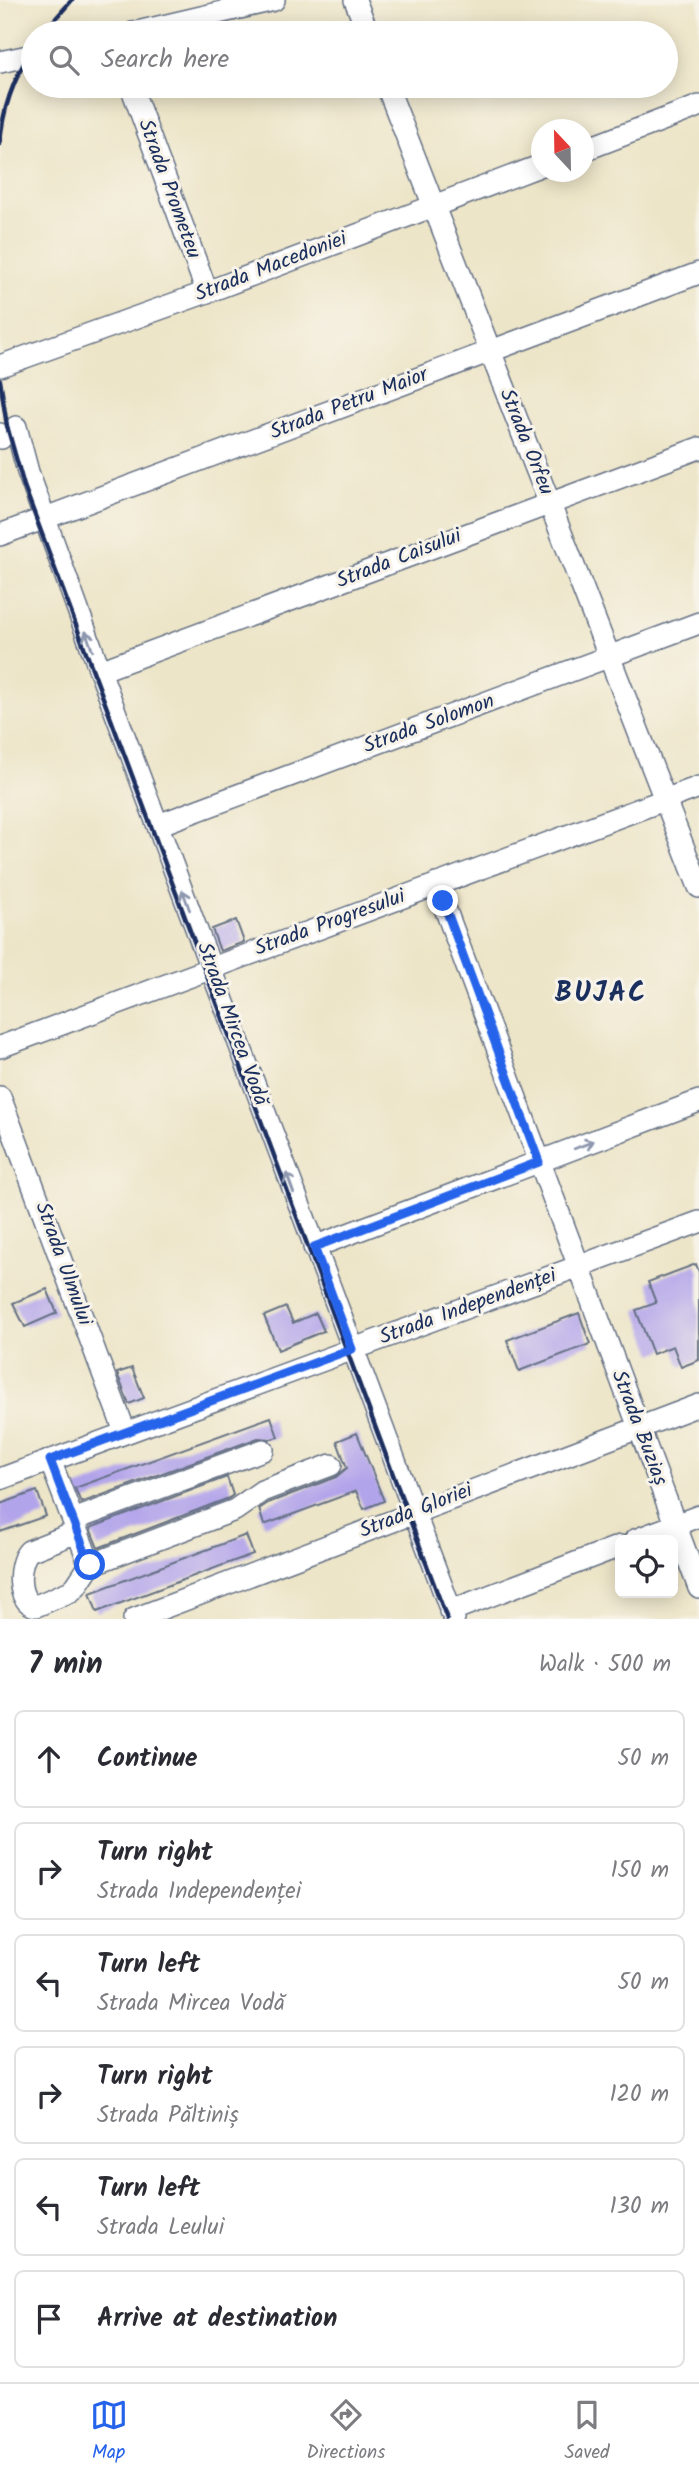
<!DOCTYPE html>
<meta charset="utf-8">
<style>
body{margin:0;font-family:Kalam,sans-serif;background:#f7f7f7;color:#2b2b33}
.controls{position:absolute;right:21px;bottom:21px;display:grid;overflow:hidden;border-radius:10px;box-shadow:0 4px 18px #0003}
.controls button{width:63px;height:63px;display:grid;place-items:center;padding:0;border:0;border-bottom:2px solid #e1e1e2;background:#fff;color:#2b2b33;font:35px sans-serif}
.compass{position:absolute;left:531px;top:119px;width:63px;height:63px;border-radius:50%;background:#fff;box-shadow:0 4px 18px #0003;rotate:338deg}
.stop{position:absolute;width:21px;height:21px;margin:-16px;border:5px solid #2563eb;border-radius:50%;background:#fff}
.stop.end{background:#2563eb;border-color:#fff;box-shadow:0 2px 7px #0008}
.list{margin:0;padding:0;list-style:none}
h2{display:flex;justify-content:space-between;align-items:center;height:91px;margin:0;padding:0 28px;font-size:30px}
h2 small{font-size:23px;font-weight:400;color:#7c7c81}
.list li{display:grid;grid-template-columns:46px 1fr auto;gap:21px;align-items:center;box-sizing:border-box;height:98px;margin:0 14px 14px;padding:0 14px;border:2px solid #e1e1e2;border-radius:10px}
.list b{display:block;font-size:26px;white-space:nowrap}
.list p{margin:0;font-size:23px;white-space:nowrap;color:#7c7c81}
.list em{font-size:23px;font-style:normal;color:#7c7c81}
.icon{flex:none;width:38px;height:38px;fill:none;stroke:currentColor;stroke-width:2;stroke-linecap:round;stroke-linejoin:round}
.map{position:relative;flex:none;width:699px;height:1619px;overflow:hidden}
.search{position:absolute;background:#fff;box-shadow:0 4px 18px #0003;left:21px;right:21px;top:21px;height:77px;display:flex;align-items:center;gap:18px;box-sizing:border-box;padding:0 24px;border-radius:38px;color:#7c7c81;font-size:26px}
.sheet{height:763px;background:#fff}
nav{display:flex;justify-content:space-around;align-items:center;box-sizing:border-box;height:98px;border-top:2px solid #e1e1e2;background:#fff;font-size:19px;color:#7c7c81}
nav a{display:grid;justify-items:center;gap:4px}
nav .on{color:#2563eb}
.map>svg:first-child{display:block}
</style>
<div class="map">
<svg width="699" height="1619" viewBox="0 0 699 1619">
<rect width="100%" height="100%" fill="#f7f3e8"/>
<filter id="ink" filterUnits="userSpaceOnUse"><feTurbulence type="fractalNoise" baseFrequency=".0143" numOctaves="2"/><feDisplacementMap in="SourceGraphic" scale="14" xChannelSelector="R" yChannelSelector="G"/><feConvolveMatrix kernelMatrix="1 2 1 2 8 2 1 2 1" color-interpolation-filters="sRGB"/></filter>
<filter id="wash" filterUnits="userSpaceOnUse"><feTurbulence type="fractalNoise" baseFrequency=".00686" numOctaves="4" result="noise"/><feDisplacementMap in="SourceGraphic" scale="28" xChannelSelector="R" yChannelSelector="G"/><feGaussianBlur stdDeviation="1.57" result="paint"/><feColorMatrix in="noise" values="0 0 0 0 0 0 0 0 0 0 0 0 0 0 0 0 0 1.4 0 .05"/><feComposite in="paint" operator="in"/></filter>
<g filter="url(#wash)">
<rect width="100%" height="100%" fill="#ede5c8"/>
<g id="blocks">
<path fill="#b2a4ea" d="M 236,920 L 244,942 L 220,951 L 212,929 Z
M 696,1264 L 699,1272 L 699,1360 L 681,1367 L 673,1346 L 653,1354 L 636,1310 L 656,1303 L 648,1282 Z
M 47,1289 L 57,1313 L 25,1327 L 13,1303 Z
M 286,1307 L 293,1323 L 316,1313 L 324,1331 L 278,1350 L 264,1316 Z
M 579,1313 L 590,1344 L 519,1371 L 507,1340 Z
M 132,1368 L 144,1398 L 129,1404 L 117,1373 Z
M 271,1417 L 278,1437 L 271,1439 L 258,1438 L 81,1503 L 75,1488 Z
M 357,1433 L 384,1501 L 364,1509 L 356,1491 L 264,1525 L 259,1509 L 268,1503 L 336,1477 L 347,1468 L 337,1441 Z
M 227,1477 L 233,1495 L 229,1498 L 98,1548 L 90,1528 Z
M 37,1491 L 46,1516 L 0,1532 L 0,1504 Z
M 246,1535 L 253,1554 L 97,1612 L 90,1593 Z"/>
</g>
</g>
<g filter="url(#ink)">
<use href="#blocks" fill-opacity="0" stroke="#646f83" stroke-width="2"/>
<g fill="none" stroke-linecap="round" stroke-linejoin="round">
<g stroke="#646f83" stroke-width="24">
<path id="minor" d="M 355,0 L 368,33
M 133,33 L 274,0
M 0,62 L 33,55
M 131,86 L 207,292
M 387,86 L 699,887
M 584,150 L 699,106
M 0,366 L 207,292 L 542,165
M 16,427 L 28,472 L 100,671 L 454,1619
M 0,434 L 1,438
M 0,535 L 699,273
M 100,671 L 699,448
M 158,825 L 699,623
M 436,884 L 699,1588
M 0,1047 L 699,787
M 0,1097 L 125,1432
M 314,1247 L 699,1101
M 50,1460 L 90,1565
M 0,1479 L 699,1222
M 73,1520 L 263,1450
M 77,1532 L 29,1551 C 17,1563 16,1603 36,1606 L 71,1591 L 76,1586 L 90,1565 L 235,1510 L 262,1491 L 331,1465
M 635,1540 L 699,1516
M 450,1611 L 620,1546
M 134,1619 L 699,1405"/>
</g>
<use href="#minor" stroke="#fff" stroke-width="21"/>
<path stroke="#1b2f5e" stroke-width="4.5" d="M 43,33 L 72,0
M 0,144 C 2,110 15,76 33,48
M 0,380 L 7,426 L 24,486 L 447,1619"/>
</g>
<defs><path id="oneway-shaft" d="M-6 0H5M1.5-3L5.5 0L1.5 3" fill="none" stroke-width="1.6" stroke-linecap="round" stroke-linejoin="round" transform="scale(1.75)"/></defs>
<g stroke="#8d97ae">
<use href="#oneway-shaft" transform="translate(89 641) rotate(-110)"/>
<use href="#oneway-shaft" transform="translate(186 900) rotate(-110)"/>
<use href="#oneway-shaft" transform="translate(584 1145) rotate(-21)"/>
<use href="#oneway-shaft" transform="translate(290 1183) rotate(-110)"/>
</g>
</g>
<g fill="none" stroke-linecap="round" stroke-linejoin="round" filter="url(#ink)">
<path stroke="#2563eb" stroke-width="9" d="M 90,1565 L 50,1460 L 352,1349 L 314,1247 L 539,1162 L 443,901"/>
</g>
<g text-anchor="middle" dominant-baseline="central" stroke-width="6" stroke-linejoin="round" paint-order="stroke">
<g font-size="21" fill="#1b2f5e" stroke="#f7f3e8">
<text transform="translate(169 189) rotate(70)">Strada Prometeu</text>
<text transform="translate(271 267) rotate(-21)">Strada Macedoniei</text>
<text transform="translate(349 404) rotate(-21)">Strada Petru Maior</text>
<text transform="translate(526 442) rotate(68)">Strada Orfeu</text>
<text transform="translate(399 559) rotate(-21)">Strada Caisului</text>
<text transform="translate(429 724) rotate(-20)">Strada Solomon</text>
<text transform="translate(330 923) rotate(-20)">Strada Progresului</text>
<text transform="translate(232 1024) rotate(70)">Strada Mircea Vodă</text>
<text transform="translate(63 1264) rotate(70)">Strada Ulmului</text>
<text transform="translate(468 1307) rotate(-20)">Strada Independenței</text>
<text transform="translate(639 1428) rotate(69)">Strada Buziaș</text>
<text transform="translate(416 1511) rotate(-21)">Strada Gloriei</text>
</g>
<g font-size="28" font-weight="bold" letter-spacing="2" fill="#1b2f5e" stroke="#f7f3e8">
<text x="601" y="993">BUJAC</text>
</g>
</g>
</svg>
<div class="controls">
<button><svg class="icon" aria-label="locate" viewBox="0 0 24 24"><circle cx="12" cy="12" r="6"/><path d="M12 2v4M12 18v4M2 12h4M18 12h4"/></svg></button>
</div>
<svg class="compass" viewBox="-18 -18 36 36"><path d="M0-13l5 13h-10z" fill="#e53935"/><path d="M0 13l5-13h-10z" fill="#7c7c81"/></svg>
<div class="stop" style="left:90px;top:1565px"></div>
<div class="stop end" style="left:443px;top:901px"></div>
<div class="search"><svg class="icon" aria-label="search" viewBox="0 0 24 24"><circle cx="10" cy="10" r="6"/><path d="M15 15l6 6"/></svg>Search here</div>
</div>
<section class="sheet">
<h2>7 min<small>Walk · 500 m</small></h2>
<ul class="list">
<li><svg class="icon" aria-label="ahead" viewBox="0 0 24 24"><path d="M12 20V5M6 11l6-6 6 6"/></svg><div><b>Continue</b></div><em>50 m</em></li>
<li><svg class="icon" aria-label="right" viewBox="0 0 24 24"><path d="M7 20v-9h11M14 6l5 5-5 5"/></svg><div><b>Turn right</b><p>Strada Independenței</p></div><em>150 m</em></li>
<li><svg class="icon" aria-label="left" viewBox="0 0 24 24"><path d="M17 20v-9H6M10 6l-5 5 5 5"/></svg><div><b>Turn left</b><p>Strada Mircea Vodă</p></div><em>50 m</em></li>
<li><svg class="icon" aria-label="right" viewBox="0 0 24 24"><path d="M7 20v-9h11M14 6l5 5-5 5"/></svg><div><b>Turn right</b><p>Strada Păltiniș</p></div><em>120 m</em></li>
<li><svg class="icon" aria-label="left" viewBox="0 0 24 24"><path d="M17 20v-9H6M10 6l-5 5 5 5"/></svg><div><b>Turn left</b><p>Strada Leului</p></div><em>130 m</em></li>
<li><svg class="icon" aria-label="arrive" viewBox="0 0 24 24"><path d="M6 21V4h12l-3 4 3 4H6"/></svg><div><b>Arrive at destination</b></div></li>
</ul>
</section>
<nav>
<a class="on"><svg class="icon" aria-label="map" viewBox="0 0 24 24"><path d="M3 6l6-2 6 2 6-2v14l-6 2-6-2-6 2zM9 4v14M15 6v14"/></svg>Map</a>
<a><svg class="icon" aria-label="directions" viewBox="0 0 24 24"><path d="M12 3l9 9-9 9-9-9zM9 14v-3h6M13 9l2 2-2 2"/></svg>Directions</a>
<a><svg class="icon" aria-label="saved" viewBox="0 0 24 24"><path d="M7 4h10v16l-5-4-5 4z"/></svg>Saved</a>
</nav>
